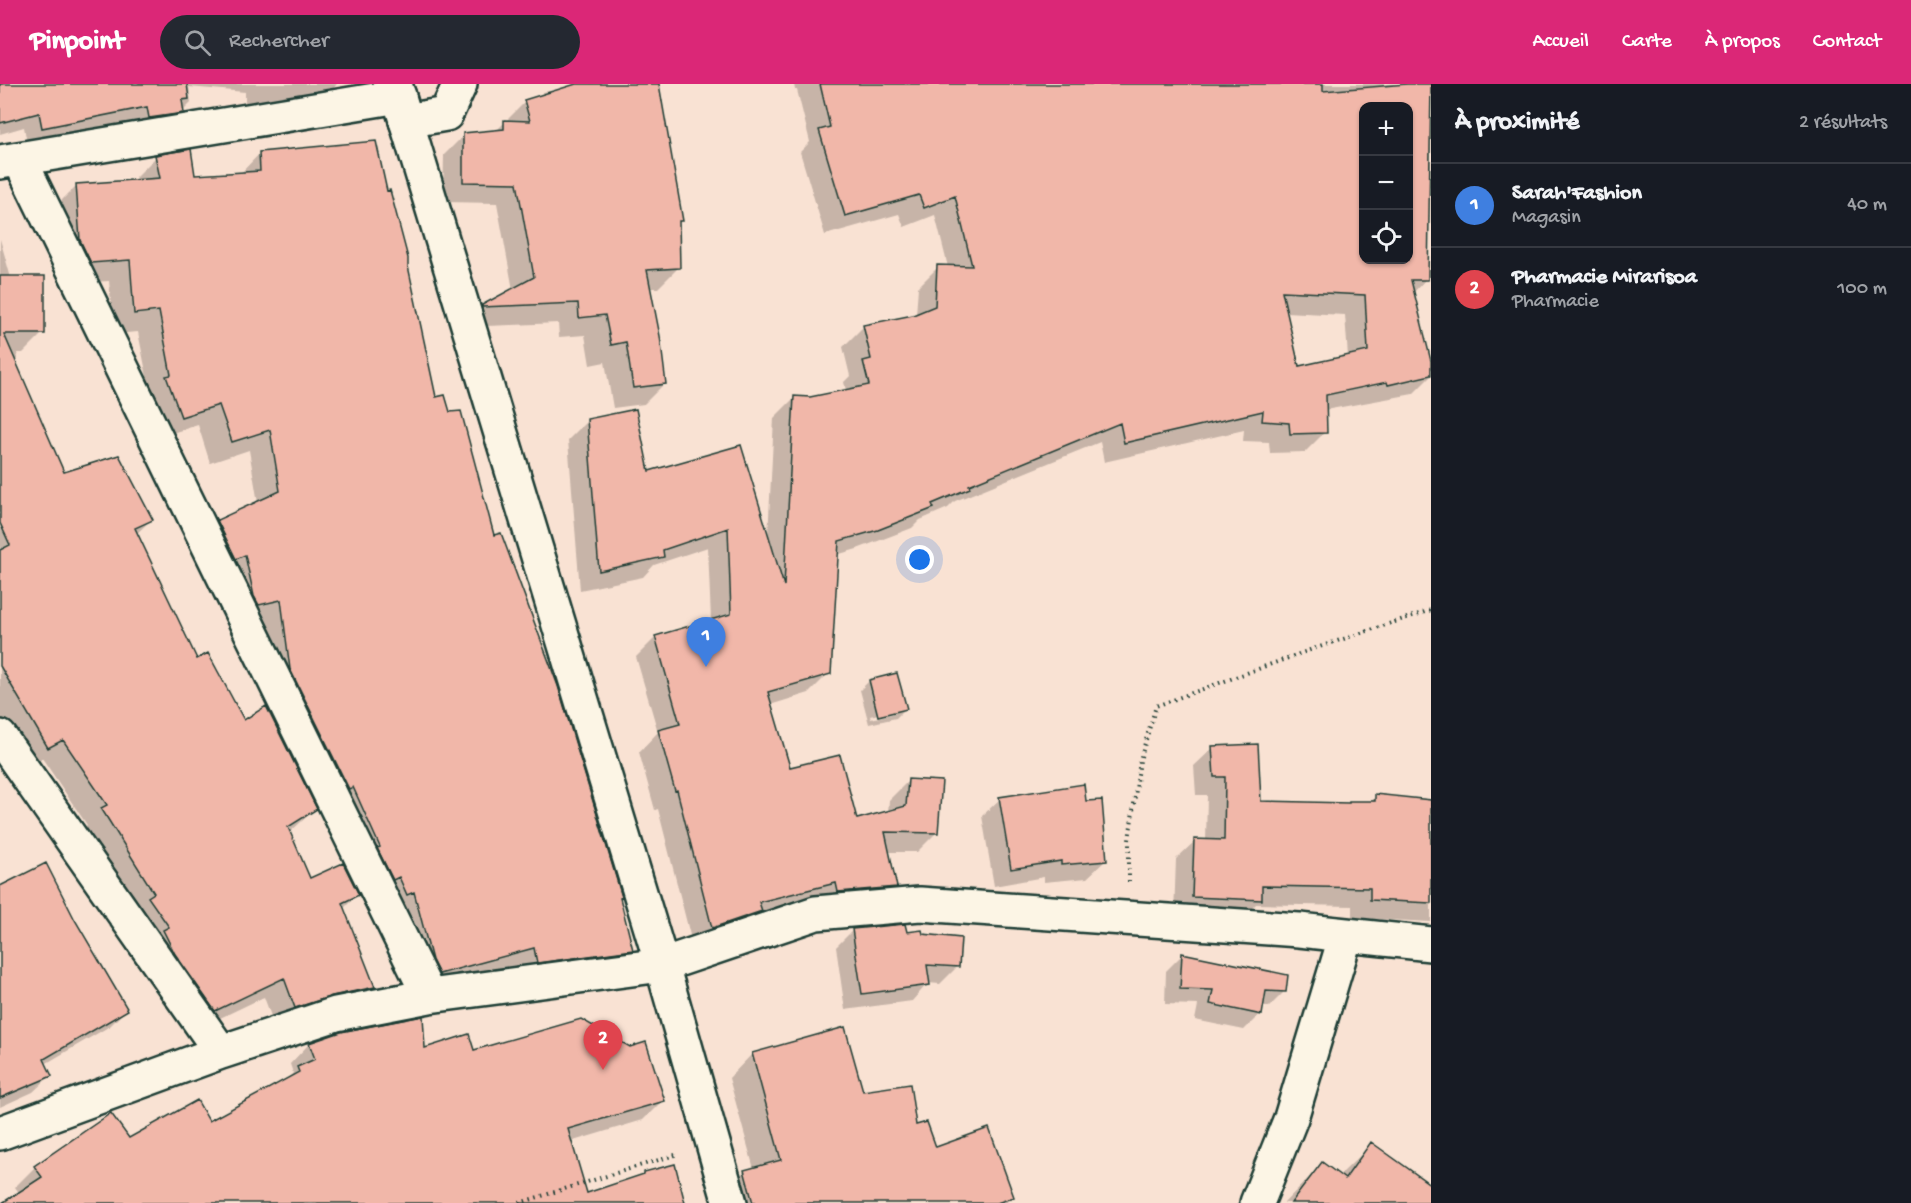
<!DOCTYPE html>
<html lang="fr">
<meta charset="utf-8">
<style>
body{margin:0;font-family:"Gochi Hand",sans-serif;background:#242831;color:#f1f3f6}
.controls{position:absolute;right:18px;top:18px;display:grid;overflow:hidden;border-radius:12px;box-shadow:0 2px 4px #0004}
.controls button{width:54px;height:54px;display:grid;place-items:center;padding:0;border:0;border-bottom:2px solid #363941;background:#171b24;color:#f1f3f6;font:30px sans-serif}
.you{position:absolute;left:920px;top:476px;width:21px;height:21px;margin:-15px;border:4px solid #fff;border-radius:50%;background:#1a73e8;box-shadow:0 0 0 9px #1a73e833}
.badge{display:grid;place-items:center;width:39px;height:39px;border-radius:50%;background:#db2777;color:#fff;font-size:20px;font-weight:700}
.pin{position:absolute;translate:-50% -50px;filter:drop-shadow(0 2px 3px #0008)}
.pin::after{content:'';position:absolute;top:32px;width:21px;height:18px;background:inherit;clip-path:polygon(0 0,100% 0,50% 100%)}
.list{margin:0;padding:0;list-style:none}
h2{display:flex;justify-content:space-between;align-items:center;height:78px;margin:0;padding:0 24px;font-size:26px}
h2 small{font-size:20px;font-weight:400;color:#9ea1a6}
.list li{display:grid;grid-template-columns:39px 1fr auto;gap:18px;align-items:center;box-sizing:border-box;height:84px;padding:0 24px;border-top:2px solid #363941}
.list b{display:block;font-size:22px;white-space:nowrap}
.list p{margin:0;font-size:20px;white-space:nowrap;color:#9ea1a6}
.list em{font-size:20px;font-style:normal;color:#9ea1a6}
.icon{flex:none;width:33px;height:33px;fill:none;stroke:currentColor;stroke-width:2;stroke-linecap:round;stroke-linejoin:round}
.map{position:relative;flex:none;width:1431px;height:1119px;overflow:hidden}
header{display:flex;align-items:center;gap:36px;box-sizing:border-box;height:84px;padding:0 30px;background:#db2777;color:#fff}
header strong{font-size:28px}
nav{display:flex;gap:33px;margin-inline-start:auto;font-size:21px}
.search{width:420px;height:54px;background:#242831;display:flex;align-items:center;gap:15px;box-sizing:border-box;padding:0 21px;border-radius:33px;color:#9ea1a6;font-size:22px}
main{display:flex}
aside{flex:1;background:#171b24}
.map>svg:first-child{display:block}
</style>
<header>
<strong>Pinpoint</strong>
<div class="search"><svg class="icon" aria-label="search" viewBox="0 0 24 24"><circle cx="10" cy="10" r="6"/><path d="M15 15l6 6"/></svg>Rechercher</div>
<nav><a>Accueil</a><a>Carte</a><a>À propos</a><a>Contact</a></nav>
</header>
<main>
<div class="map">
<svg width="1431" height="1119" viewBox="0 0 1431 1119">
<rect width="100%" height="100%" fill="#f9e2d3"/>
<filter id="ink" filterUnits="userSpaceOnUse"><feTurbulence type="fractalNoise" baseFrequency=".0167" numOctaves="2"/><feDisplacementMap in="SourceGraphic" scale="12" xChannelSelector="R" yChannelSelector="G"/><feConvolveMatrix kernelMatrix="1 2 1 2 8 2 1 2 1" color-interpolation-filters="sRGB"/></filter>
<g filter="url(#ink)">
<path fill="#0003" fill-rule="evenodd" d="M 0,0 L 337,0 L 321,18 L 301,22 L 245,19 L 245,8 L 189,3 L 191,19 L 166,44 L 133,49 L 131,38 L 27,59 L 24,43 L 0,50 Z
M 594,0 L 658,0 L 682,136 L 678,140 L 679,183 L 658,204 L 649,204 L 665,299 L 644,320 L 613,324 L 605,278 L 590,281 L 585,251 L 559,253 L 558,239 L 462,243 L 483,222 L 513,206 L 497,119 L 443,118 L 444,71 L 464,51 L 495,48 L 525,18 L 538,14 L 543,8 Z
M 794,0 L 1431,0 L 1431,102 L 1428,105 L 1426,195 L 1413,209 L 1431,284 L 1431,292 L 1413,310 L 1325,326 L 1325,348 L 1305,368 L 1270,369 L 1269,358 L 1243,357 L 1244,346 L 1104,378 L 1100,358 L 955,417 L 948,424 L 920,436 L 912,444 L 857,465 L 836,471 L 829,589 L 809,609 L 770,621 L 789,685 L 856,737 L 888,729 L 889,716 L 909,696 L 937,748 L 917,768 L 888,768 L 895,803 L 875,823 L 693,863 L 658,725 L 655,726 L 639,668 L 658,648 L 636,573 L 656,553 L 711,537 L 708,463 L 654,481 L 643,493 L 580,506 L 568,356 L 588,336 L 648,389 L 768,453 L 774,334 L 794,314 L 810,315 L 846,307 L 844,298 L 850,292 L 843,263 L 863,243 L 916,231 L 918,203 L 938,183 L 948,183 L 935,131 L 904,143 L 899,130 L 825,151 L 800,68 L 810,58 L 797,6 L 795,6 ZM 1364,22 L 1408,22 L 1408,176 L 1364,176 ZM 1285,228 L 1345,231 L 1348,273 L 1298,283 Z
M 260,69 L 386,109 L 388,108 L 409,186 L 407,188 L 435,315 L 493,454 L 619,814 L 631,866 L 610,887 L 418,911 L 197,458 L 218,437 L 258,419 L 249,366 L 210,379 L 198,341 L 159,353 L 138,248 L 114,250 L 109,197 L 70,199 L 55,123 L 76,102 L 136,97 L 135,94 L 156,73 L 194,93 L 240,90 Z
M 0,155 L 11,194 L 43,249 L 23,269 L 17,269 L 18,274 L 15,277 L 63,390 L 151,436 L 136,450 L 197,577 L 315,725 L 289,749 L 309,796 L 357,811 L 343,825 L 373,903 L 353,923 L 275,943 L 264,913 L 195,946 L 82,746 L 87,741 L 42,674 L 28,683 L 0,636 Z
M 869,597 L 905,625 L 896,634 L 869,640 L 860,606 ZM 896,626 L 896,629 L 871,635 L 870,632 Z
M 1213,664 L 1260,719 L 1347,721 L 1350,718 L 1369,719 L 1376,712 L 1431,717 L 1431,838 L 1352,834 L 1352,822 L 1256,820 L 1242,834 L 1174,831 L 1176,775 L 1195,757 L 1206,757 L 1207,711 L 1196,711 L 1194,682 Z
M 1000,715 L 1085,719 L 1105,777 L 1087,794 L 1044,798 L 1044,793 L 994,802 L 982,732 Z
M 0,804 L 74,837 L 126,926 L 110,942 L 45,980 L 50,992 L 33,1008 L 0,1023 Z
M 853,846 L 905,850 L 957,883 L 940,900 L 928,899 L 912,917 L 845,926 L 836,863 Z
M 1182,871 L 1285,907 L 1269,923 L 1262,923 L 1260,930 L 1244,946 L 1195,936 L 1198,921 L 1165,920 L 1166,887 Z
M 844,945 L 862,1008 L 915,1043 L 935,1065 L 1012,1112 L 1006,1119 L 724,1119 L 722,1110 L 745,1087 L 754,1085 L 729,994 L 752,970 Z
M 309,960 L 473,968 L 663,1016 L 643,1036 L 570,1058 L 586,1111 L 684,1119 L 11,1119 L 20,1110 L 15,1103 L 35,1083 L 128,1056 L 209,1040 L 284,998 L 293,989 L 290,980 Z
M 1372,1060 L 1431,1103 L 1431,1119 L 1284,1119 L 1322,1080 L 1339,1092 Z"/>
<path fill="#f1b7a9" stroke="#1f3d34" stroke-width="1.5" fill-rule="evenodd" d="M 0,0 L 187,0 L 189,15 L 182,16 L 184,29 L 149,34 L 147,23 L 42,44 L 39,29 L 0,39 Z
M 576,0 L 659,0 L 683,137 L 679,137 L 680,184 L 647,186 L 660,252 L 666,300 L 633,304 L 626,258 L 611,261 L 605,231 L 579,234 L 578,219 L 482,223 L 482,221 L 534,193 L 517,99 L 463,98 L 463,49 L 504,45 L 504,36 L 530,37 L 524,16 Z
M 820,0 L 1323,0 L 1323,7 L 1407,0 L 1431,0 L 1428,196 L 1411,196 L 1431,277 L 1431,291 L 1388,301 L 1387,298 L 1326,311 L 1327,349 L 1290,350 L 1289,339 L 1262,337 L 1263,327 L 1124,359 L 1120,339 L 969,401 L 970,404 L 932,420 L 934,424 L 878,446 L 839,457 L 831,590 L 768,608 L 790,683 L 840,671 L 857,735 L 906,722 L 908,695 L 942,697 L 938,749 L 885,748 L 897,803 L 838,808 L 836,799 L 759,818 L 762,827 L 712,844 L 677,706 L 675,707 L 658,646 L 680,640 L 655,552 L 731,530 L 728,444 L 663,466 L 664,473 L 599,487 L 587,335 L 636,325 L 649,387 L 741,361 L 784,502 L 794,312 L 810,313 L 869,301 L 863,277 L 871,275 L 863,241 L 913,231 L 935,222 L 937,181 L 972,182 L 955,112 L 924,124 L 919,111 L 845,132 L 819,46 L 830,43 ZM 1364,22 L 1408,22 L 1408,176 L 1364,176 ZM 1282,207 L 1365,211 L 1368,267 L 1299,282 Z
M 376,57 L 387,107 L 390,106 L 408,174 L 408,182 L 436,313 L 445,311 L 450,328 L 461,327 L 494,451 L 501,449 L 558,602 L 622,813 L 620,814 L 633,866 L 537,879 L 534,864 L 439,890 L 432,876 L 414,808 L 407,811 L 399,793 L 393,796 L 377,764 L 380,763 L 353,703 L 349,705 L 290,585 L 281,516 L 259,521 L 254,512 L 245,471 L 236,475 L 217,436 L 280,407 L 270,346 L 232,358 L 219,321 L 181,333 L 166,292 L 171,291 L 159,227 L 134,230 L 130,176 L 91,179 L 80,156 L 76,100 L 160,94 L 155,71 L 191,65 L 195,91 L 260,87 L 259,68 Z
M 0,192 L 45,192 L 45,250 L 4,250 L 64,388 L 119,371 L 153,436 L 135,444 L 197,575 L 208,569 L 244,636 L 266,622 L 317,725 L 288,743 L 310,794 L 343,779 L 359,811 L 342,819 L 375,903 L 332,912 L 295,924 L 284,894 L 215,927 L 175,870 L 163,846 L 169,843 L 148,813 L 154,809 L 101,724 L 107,721 L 63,656 L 48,664 L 0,582 L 0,466 L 10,461 L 0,439 Z
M 897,589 L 907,625 L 878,632 L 869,596 Z
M 1258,660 L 1261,717 L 1349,719 L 1349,717 L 1375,717 L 1375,710 L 1431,716 L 1431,819 L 1370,816 L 1370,804 L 1262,802 L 1262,816 L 1192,813 L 1194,755 L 1224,756 L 1225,693 L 1214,693 L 1212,662 Z
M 1084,700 L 1086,717 L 1102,716 L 1107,777 L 1061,781 L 1061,777 L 1011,785 L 999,713 Z
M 46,779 L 75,836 L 128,926 L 44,975 L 52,992 L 0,1014 L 0,802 Z
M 905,840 L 907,848 L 922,846 L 923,850 L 961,854 L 959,883 L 927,881 L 930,901 L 862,910 L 852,845 Z
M 1182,869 L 1288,891 L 1286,908 L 1266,907 L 1262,931 L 1210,920 L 1213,906 L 1180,905 Z
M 423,932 L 425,964 L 469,950 L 474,966 L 581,935 L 630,963 L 646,958 L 665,1017 L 568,1045 L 587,1109 L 644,1090 L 644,1088 L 675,1080 L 685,1119 L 2,1119 L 42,1093 L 34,1082 L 111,1029 L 129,1054 L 197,1016 L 209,1037 L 299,988 L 297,983 L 315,975 L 309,959 L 341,948 Z
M 845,943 L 863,1007 L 910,1000 L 916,1041 L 927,1038 L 936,1063 L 989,1044 L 1014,1113 L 997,1119 L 753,1119 L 744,1086 L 781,1076 L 752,969 Z
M 1371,1058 L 1431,1101 L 1431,1119 L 1291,1119 L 1322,1078 L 1345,1095 Z"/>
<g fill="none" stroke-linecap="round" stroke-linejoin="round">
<g stroke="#1f3d34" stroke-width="38">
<path id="street" d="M 406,37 L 446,30 L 460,0
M 20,76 L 429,912
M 0,78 L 399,12
M 0,653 L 221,968
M 0,1049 L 221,968 L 336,930 L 429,912 L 662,881 L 816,829 L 920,820 L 1299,846 L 1431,860
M 1257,1119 L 1291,1034 L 1346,851"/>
</g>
<g stroke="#1f3d34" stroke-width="38">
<path id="secondary" d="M 395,0 L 662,881 L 730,1119"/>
</g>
<path stroke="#1f3d34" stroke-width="4" stroke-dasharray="1.5 4.5" stroke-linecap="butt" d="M 1129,798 L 1129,756 L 1140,676 L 1156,622 L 1310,566 L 1431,526
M 519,1119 L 678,1070"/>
<use href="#street" stroke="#fcf5e5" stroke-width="33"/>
<use href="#secondary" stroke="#fcf5e5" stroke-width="33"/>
</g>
</g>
</svg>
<div class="controls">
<button>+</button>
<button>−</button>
<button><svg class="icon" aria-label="locate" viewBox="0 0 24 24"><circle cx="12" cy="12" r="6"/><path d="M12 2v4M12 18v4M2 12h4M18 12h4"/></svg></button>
</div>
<div class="you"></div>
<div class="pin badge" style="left:706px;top:583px;background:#3f7fe0">1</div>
<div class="pin badge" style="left:603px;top:986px;background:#e0444e">2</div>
</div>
<aside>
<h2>À proximité<small>2 résultats</small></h2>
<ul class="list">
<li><span class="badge" style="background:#3f7fe0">1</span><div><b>Sarah'Fashion</b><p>Magasin</p></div><em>40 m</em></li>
<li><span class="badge" style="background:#e0444e">2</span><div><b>Pharmacie Mirarisoa</b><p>Pharmacie</p></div><em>100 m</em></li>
</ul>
</aside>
</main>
